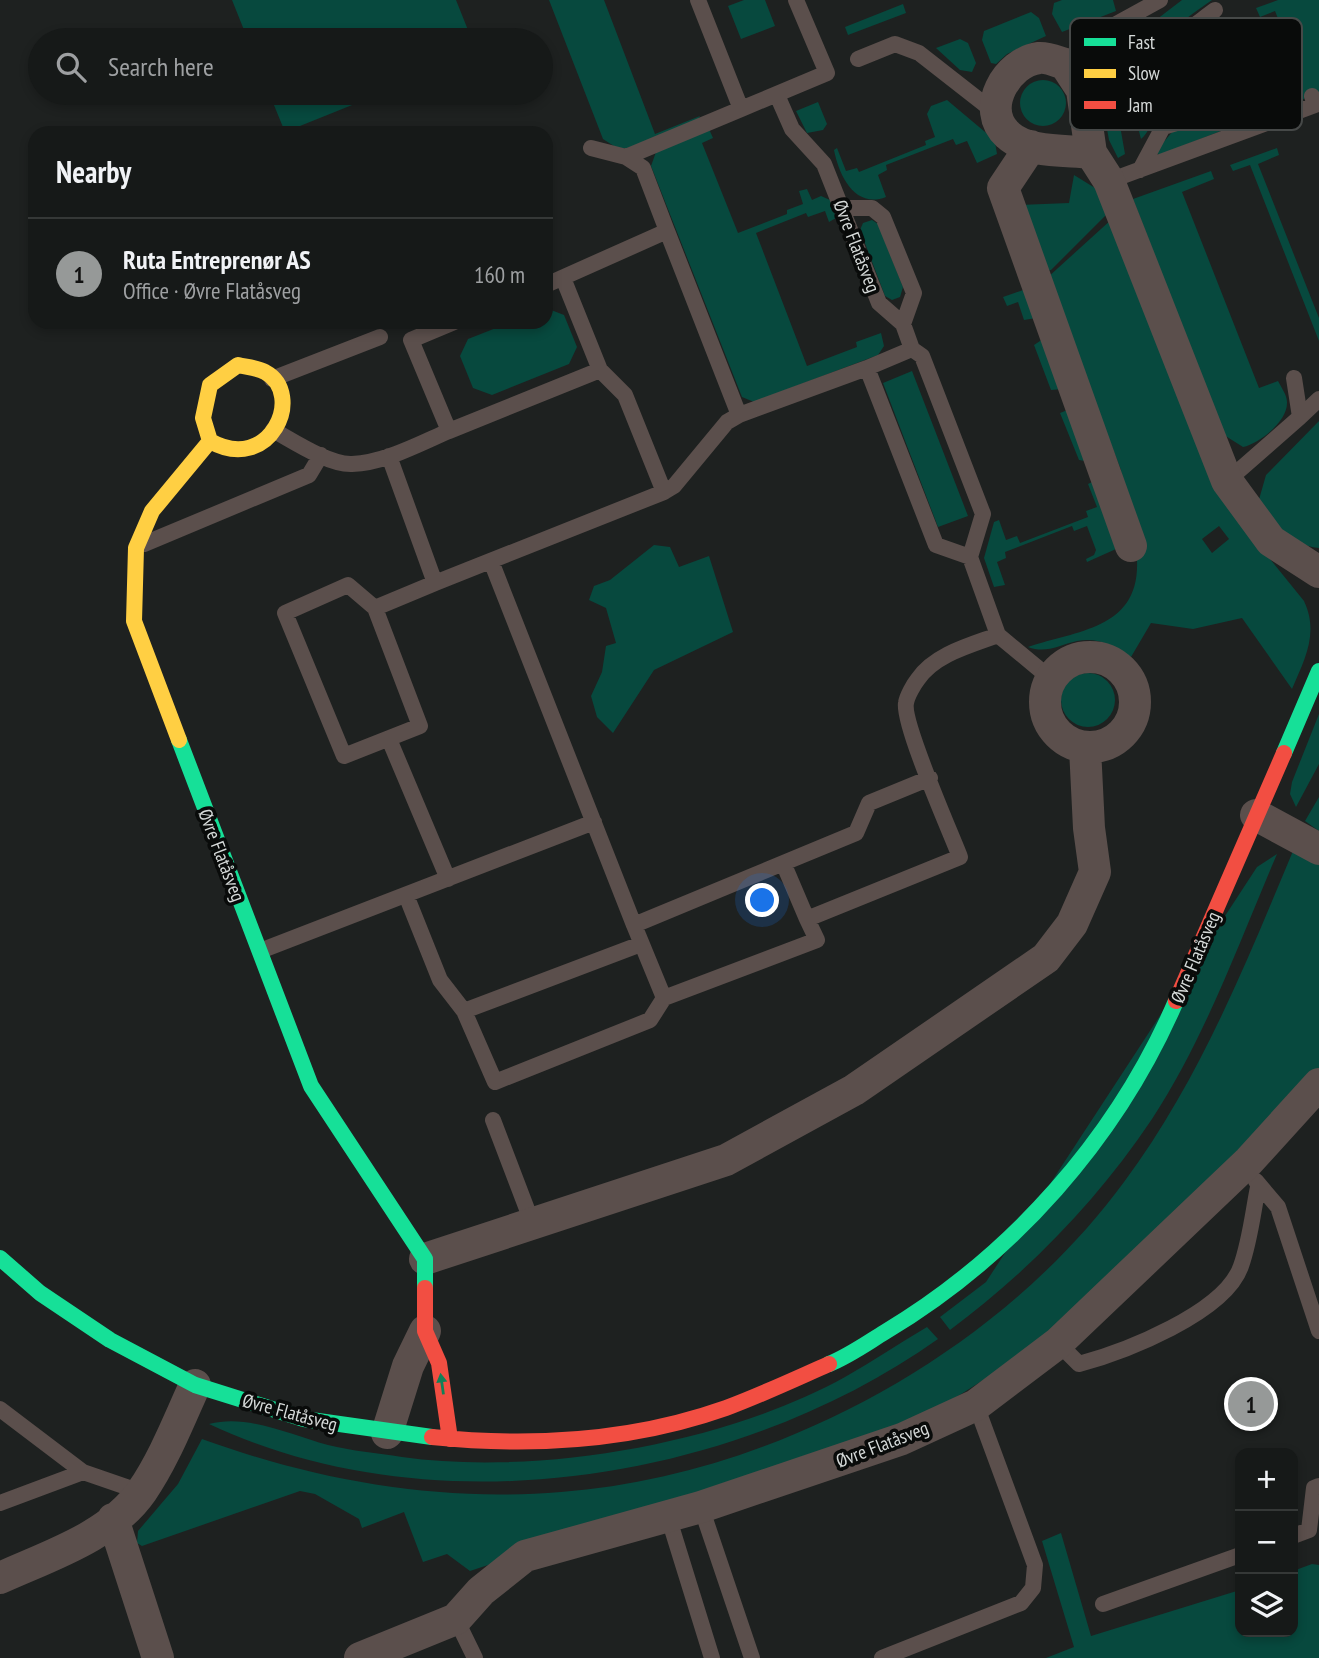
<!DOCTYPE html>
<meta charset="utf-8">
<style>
body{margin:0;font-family:"PT Sans Narrow",sans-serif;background:#232625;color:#f1f3f6}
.controls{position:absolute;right:21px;bottom:21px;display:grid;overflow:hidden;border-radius:14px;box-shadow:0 4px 10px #0003}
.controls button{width:63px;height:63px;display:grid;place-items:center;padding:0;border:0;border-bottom:2px solid #353837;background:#161918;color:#f1f3f6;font:35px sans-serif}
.you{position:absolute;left:763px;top:901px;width:24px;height:24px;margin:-18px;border:5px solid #fff;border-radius:50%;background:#1a73e8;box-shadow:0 0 0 10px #1a73e833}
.badge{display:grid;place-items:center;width:46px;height:46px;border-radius:50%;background:#969998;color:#111;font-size:23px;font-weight:700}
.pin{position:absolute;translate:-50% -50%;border:4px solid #fff;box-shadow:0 2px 7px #0006}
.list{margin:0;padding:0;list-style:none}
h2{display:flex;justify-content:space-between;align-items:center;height:91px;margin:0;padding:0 28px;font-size:30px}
h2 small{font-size:23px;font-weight:400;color:#9ea0a2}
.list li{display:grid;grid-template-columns:46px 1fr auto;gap:21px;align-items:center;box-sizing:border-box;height:112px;padding:0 28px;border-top:2px solid #353837}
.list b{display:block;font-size:26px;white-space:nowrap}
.list p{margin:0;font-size:23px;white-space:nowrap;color:#9ea0a2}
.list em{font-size:23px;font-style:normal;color:#9ea0a2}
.icon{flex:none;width:38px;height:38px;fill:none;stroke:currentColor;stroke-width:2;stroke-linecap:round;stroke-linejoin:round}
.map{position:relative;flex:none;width:1319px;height:1658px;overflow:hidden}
.search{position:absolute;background:#161918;box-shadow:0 4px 10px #0003;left:28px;top:28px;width:525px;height:77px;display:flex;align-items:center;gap:18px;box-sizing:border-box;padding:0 24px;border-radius:38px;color:#9ea0a2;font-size:26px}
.panel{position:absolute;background:#161918;box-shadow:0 4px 10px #0003;left:28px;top:126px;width:525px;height:203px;border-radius:21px}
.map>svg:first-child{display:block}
</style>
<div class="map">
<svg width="1319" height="1658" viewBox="0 0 1319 1658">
<rect width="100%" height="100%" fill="#1e2120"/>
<path fill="#07493e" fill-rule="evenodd" d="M 232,0 L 456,0 L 472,40 L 248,40 Z
M 549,0 L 604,0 L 655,134 L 700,116 L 698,120 L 628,148 L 617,148 L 603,139 Z
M 744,0 L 765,0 L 775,26 L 741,39 L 728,6 Z
M 1062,0 L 1113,0 L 1116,11 L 1062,32 L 1052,14 L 1054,3 Z
M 1182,0 L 1212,0 C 1188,17 1151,41 1147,71 C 1143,94 1162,121 1141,139 L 1133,109 L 1118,114 L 1125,154 L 1118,158 L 1109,140 L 1097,75 L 1099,56 L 1113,41 L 1148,26 Z
M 1278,0 L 1319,0 L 1319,93 L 1159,155 L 1156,151 L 1173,131 L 1293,92 L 1291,75 L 1287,73 L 1256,86 L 1243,96 L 1186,114 C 1156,107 1155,56 1184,47 L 1198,83 L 1293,56 L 1275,11 L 1260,17 L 1256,8 Z
M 903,4 L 906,13 L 848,35 L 845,27 Z
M 1031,12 L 1039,18 L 1046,36 L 1007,54 L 996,64 L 991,63 L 982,40 L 984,31 Z
M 960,39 L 968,43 L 976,63 L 972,72 L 960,70 L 936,48 Z
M1020 103a23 23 0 1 1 46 0a23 23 0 1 1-46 0Z
M 269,93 L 382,93 L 285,132 Z
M 947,100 L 991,137 L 995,142 L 997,154 L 977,163 L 967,141 L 956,145 L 953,139 L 886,165 L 887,170 L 878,175 L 886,197 C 855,209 839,176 834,150 L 837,148 L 846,171 L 857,168 L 859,172 L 926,145 L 925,141 L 935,137 L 927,114 L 931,106 Z
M 818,102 L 827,124 L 823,130 L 807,133 L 796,111 Z
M 709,129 L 713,138 L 702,143 L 738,233 L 787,214 L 787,210 L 803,204 L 799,191 L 807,189 L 812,200 L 821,196 L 830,200 L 836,218 L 829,222 L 825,211 L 808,217 L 806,213 L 756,233 L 807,366 L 857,347 L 856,342 L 881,333 L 884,346 L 878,355 L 754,402 L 742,397 L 651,166 L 656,152 Z
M 1277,148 L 1279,155 L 1258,164 L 1319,318 L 1319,341 L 1250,165 L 1233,171 L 1230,165 Z
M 1211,171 L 1214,179 L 1182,192 L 1259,388 L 1278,381 C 1281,387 1287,395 1287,402 C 1288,421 1260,443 1243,447 L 1224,435 L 1133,199 Z
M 1074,175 L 1095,188 L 1109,212 L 1051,270 L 1045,271 L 1019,205 L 1069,203 Z
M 1112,219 L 1224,502 L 1304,601 C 1319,633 1305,659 1292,689 L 1242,618 L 1193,629 L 1151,623 L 1131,657 C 1114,646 1098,637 1077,641 C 1059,645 1046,654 1028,647 C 1078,630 1140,629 1137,560 C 1137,551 1137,541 1135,533 C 1129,511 1122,494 1121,470 L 1047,278 ZM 1219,526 L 1229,539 L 1212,553 L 1202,539 Z
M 872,220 L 878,224 L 903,287 L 900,297 L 892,300 L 885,296 L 860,230 L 863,223 Z
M 1032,287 L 1036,318 L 1024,320 L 1018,302 L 1007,306 L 1003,297 Z
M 546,308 L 564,315 L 577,347 L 569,364 L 492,395 L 473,388 L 460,356 L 468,339 L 511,322 L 546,322 Z
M 1043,339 L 1063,389 L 1051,390 L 1034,345 Z
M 912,371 L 968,516 L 938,527 L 883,383 Z
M 1070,409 L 1085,461 L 1079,460 L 1060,413 Z
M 1319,421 L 1319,548 C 1291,545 1275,523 1258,503 L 1266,475 Z
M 1092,482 L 1116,549 L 1087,562 L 1086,559 L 1094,555 L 1096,550 L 1087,526 L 1074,531 L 1072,526 L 1005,552 L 1006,558 L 997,562 L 1005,585 L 994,587 L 984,558 L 994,522 L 999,520 L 1006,540 L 1017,536 L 1020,543 L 1088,517 L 1086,511 L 1097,507 L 1088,484 Z
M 654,545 L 670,547 L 679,567 L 709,556 L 733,632 L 654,670 L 613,733 L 597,717 L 591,696 L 602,672 L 606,646 L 616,643 L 606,608 L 589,600 L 594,586 L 610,580 Z
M1061 700a27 27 0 1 1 54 0a27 27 0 1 1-54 0Z
M 1319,714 L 1319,764 L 1296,807 L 1290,794 L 1292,782 Z
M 1319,797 L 1319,831 L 1305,821 Z
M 1293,851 L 1319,864 L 1319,1071 L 1097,1292 L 1010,1363 L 947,1403 L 900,1428 L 470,1571 L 447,1554 L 423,1562 L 404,1512 L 362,1528 L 359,1519 L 315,1494 L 300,1491 L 142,1546 L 137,1543 L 138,1531 L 178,1484 L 202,1439 C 318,1481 437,1502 561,1492 C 773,1476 998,1354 1124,1182 C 1199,1081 1245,966 1293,851 Z
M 1277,854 C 1239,943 1205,1038 1152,1119 C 1097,1201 1029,1271 950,1330 L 940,1317 L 986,1282 L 1257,867 Z
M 927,1327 L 938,1339 C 738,1481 436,1531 209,1424 C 249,1414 290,1435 328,1445 C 352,1451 377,1453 402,1457 C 538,1476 724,1444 845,1377 C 873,1361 900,1343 927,1327 Z
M 1061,1533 L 1091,1636 L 1240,1590 L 1240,1632 L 1293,1632 L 1293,1571 L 1312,1564 L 1319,1565 L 1319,1658 L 1046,1658 L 1074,1647 L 1042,1541 Z"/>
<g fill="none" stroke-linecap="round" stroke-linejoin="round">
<path stroke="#5b4f4c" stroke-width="16" d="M 698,0 L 741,109 L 827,73 L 796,0
M 858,59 L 895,44 L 919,53 L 997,114
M 1065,64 L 1089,39 L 1160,0
M 777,95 L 792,129 L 824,164 L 879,303 L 903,324 L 912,349 L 922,356 L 983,514 L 970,557 L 998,635 L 1051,679
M 1163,127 C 1147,54 1159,52 1215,10
M 591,148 L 626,157
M 1140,170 L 1163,127 L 1250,101
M 1109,181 L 1315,105 L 1312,96
M 842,208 L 872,208 L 883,217 L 914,293 L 903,324
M 546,285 L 667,231 L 643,168 L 626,157 L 741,109
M 454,322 L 411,340 L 449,431 L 600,370 L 563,278
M 867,368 L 912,349
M 600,370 L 625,395 L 664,492
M 272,379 L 380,337
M 739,415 L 867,368 L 936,545 L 970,557
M 1300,417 L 1319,399
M 273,430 C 293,441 329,465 352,464 C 384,463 419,444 449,431
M 389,456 L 435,583 L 664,492 L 674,486 L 727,422 L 739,415 L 667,231
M 1227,481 L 1300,417 L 1294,378
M 144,544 L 309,475 L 321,455
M 491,561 L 634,925
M 375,608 L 420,726 L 344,756 L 285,613 L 348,585 L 375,608 L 435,583
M 389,739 L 448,879
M 930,778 L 869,803 L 856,833 L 634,925 L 664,998 L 817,940 L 807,919 L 960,857 C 950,831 902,723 906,703 C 907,696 914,684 918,679 C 935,654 971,645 998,635
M 784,865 L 807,919
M 406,895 L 440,980 L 464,1011
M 641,944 L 464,1011 L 495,1082 L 650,1020 L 664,998
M 260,951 L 594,822
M 493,1120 L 533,1225
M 1256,1181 L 1278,1207 L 1319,1331
M 1058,1343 L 1079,1364 C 1124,1352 1225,1313 1241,1266 C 1250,1241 1253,1212 1258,1187
M 0,1409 L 83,1472 L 141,1492
M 0,1503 L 83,1472
M 701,1507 L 752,1658
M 668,1516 L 712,1658
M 1293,1536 L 1309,1530 L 1314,1488 L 1319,1486
M 1103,1604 L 1240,1555
M 456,1619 L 475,1658
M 882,1658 L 1021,1603 L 1033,1588 L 1035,1565 L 976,1405"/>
<path stroke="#5b4f4c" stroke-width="32" d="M 1031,146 L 1003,188 L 1131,546
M 1091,153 C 1066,150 1027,153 1008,135 C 979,109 1007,62 1039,58 C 1047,57 1058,62 1065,64 L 1082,90 L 1091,153 L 1109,181 L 1227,481 L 1271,541 L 1319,572
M1045 702a45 45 0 1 1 90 0a45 45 0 1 1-90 0Z
M 1256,815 L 1319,849
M 425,1259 L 726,1160 L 854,1090 L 1046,958 L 1072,924 L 1095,872 L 1089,828 L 1085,748
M 387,1433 L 408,1366 L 425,1331
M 113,1519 L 158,1658
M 0,1578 C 48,1556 110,1537 142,1491 C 164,1459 179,1420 195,1385
M 360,1658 L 456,1619 L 481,1591 L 525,1556 L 701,1507 L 902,1439 L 976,1405 L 1058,1343 L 1249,1161 L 1319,1084"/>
<path stroke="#16e098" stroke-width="16" d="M 179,740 L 311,1086 L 425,1259 L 425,1288
M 1284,753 L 1319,671
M 0,1258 L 40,1293 L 110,1340 L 195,1385 L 304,1419 L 432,1437
M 829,1364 C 849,1356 867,1343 885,1332 C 1012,1256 1117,1138 1176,1001"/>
<path stroke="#ffcf43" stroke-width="16" d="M 179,740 L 134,621 L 136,548 L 152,511 L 210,441 L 203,418 L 210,385 L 238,365 C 246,367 258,368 265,372 C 306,394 270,475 210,441"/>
<path stroke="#f24e42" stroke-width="16" d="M 1176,1001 L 1284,753
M 425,1288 L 425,1331 L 439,1363 L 450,1439
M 432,1437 C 530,1447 633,1441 726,1408 C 761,1395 795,1379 829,1364"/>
</g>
<defs><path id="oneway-solid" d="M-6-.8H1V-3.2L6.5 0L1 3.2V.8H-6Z" transform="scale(1.75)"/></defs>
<use fill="#108058" href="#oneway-solid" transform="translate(442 1384) rotate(-98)"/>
<g text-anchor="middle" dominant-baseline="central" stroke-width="7" stroke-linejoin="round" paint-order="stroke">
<g font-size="19" fill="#d6dad9" stroke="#090b0a">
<text transform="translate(857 246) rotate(69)">Øvre Flatåsveg</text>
<text transform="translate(222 855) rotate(69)">Øvre Flatåsveg</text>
<text transform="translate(1195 957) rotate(-67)">Øvre Flatåsveg</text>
<text transform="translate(290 1412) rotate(15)">Øvre Flatåsveg</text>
<text transform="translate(882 1444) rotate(-21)">Øvre Flatåsveg</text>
</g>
</g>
<rect x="1070" y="18" width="232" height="112" rx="10" fill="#090b0a" stroke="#464948" stroke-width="2"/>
<rect x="1084" y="38" width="32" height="8" fill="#16e098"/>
<rect x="1084" y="69" width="32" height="9" fill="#ffcf43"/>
<rect x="1084" y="101" width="32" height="8" fill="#f24e42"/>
<g font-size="19" fill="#d6dad9">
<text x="1128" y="49">Fast</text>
<text x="1128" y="80">Slow</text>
<text x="1128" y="112">Jam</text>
</g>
</svg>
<div class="controls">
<button>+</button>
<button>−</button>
<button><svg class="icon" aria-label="layers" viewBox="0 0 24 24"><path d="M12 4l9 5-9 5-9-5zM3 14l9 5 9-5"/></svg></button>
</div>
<div class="you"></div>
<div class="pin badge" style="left:1251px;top:1404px">1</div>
<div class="search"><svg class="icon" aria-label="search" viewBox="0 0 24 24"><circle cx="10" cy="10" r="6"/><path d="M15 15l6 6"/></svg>Search here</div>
<section class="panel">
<h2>Nearby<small></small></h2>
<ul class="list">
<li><span class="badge">1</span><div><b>Ruta Entreprenør AS</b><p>Office · Øvre Flatåsveg</p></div><em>160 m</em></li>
</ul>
</section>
</div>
